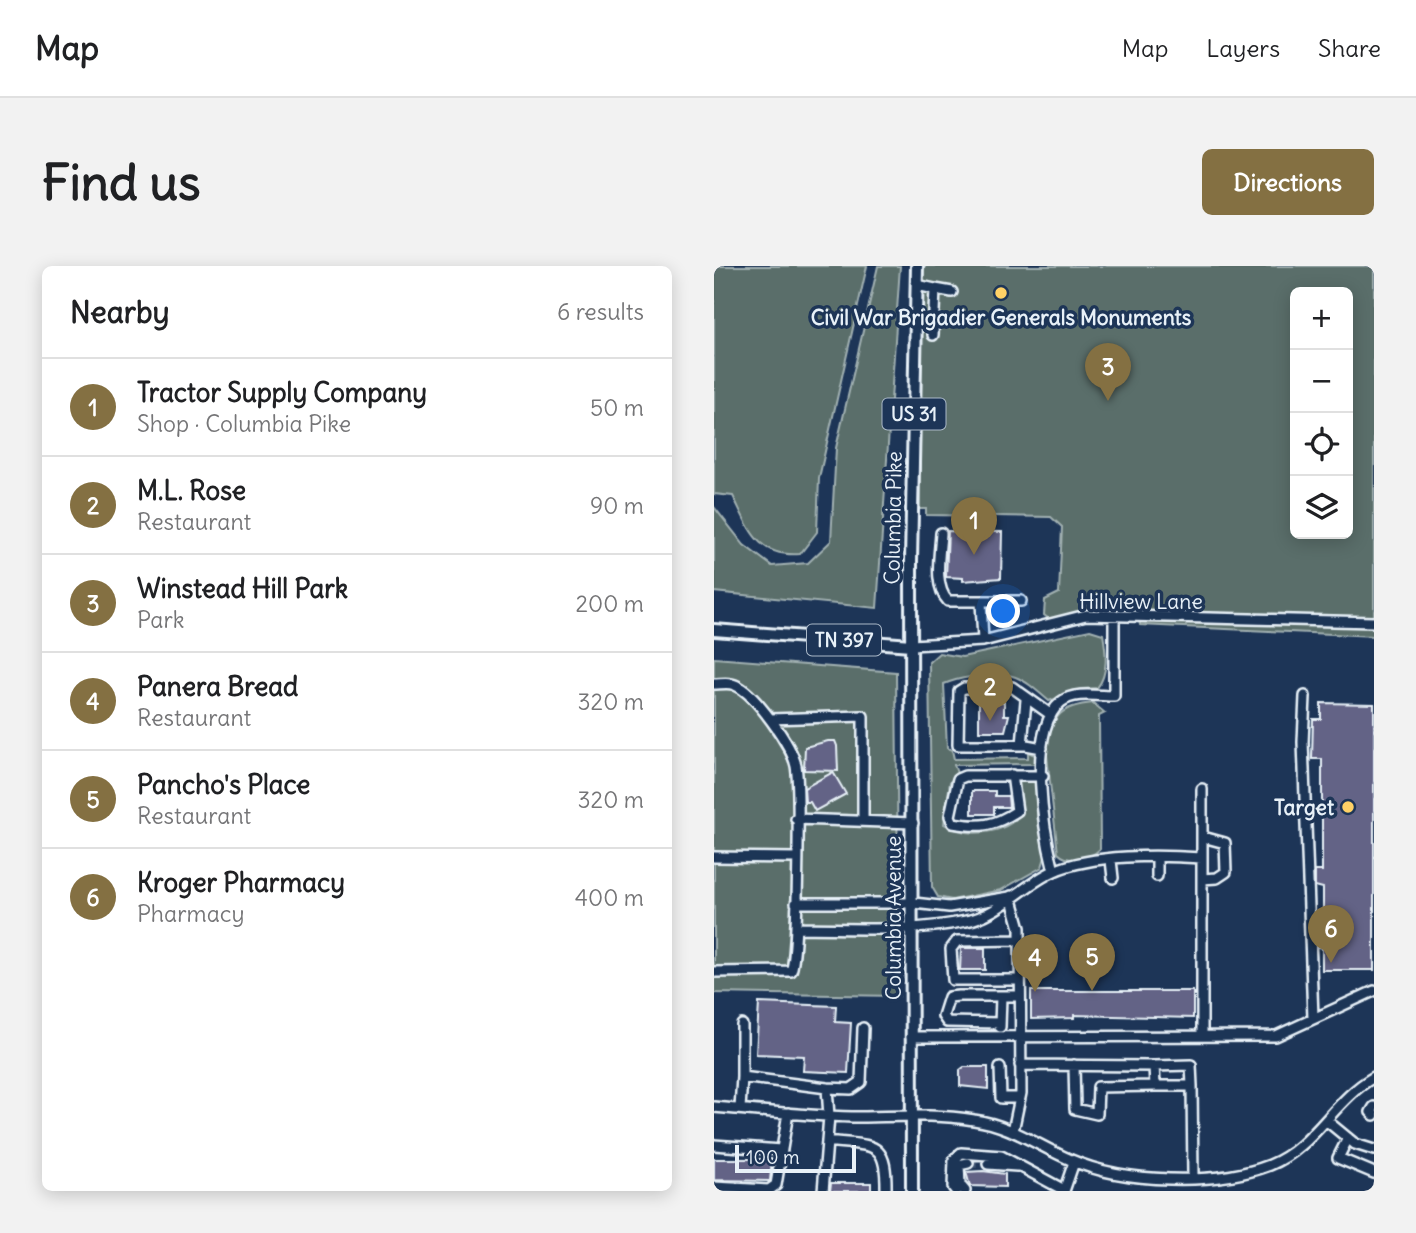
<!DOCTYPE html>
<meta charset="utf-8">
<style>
body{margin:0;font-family:Delius,sans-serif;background:#f2f2f2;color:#202124}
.controls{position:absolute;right:21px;top:21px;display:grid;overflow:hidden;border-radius:10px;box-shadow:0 4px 18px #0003}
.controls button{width:63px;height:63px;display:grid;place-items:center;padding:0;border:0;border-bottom:2px solid #e0e0e0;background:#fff;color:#202124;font:35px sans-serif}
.scale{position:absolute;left:21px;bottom:18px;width:121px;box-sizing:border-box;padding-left:7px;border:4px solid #e8f1f8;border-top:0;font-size:19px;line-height:24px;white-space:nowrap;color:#e8f1f8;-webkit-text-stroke:5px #1d3557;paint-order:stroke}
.you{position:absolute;left:290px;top:346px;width:24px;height:24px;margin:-18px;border:5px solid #fff;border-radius:50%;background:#1a73e8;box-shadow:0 0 0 10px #1a73e833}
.badge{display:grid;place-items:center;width:46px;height:46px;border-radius:50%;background:#847042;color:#fff;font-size:23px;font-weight:700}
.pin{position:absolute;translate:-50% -58px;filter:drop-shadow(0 2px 4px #0008)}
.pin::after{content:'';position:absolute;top:37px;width:24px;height:21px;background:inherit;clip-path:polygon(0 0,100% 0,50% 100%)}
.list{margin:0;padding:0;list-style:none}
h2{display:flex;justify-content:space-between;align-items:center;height:91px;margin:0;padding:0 28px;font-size:30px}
h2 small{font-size:23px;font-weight:400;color:#757577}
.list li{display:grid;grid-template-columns:46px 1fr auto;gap:21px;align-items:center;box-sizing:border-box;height:98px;padding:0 28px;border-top:2px solid #e0e0e0}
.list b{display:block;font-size:26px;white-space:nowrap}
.list p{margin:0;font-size:23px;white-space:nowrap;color:#757577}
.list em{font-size:23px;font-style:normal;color:#757577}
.icon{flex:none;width:38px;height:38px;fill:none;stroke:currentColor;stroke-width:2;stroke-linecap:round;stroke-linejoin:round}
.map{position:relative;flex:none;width:660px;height:925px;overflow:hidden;border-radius:10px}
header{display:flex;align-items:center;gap:42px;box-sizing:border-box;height:98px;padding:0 35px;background:#fff;border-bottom:2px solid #e0e0e0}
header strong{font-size:33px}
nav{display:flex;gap:38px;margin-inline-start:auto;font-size:24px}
.intro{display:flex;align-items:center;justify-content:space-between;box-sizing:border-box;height:168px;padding:0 42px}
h1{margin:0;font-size:49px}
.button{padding:18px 32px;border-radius:10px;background:#847042;color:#fff;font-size:24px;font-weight:700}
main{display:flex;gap:42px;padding:0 42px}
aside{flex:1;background:#fff;border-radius:10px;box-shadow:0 4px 18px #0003}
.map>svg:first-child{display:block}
</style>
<header>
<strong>Map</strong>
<nav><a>Map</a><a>Layers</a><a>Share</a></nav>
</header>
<div class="intro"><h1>Find us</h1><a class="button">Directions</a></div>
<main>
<aside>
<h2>Nearby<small>6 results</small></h2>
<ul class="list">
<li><span class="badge">1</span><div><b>Tractor Supply Company</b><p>Shop · Columbia Pike</p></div><em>50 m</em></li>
<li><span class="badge">2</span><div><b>M.L. Rose</b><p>Restaurant</p></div><em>90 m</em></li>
<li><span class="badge">3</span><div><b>Winstead Hill Park</b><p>Park</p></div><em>200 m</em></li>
<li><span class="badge">4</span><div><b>Panera Bread</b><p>Restaurant</p></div><em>320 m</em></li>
<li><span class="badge">5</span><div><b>Pancho's Place</b><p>Restaurant</p></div><em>320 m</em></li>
<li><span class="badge">6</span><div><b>Kroger Pharmacy</b><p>Pharmacy</p></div><em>400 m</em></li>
</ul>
</aside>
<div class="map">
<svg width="660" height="925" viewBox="0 0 660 925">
<rect width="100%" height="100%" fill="#1d3557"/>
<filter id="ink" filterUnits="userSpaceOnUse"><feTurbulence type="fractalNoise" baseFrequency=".0143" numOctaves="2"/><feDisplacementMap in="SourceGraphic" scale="14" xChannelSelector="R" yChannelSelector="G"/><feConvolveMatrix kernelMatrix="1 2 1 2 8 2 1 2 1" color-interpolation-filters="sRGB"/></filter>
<g filter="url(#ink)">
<path fill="#5a6e6a" stroke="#a1b0b1" stroke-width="2" fill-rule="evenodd" d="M 0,0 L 153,0 L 105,212 L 103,266 L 86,288 C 43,291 36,264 19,230 L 0,228 Z
M 164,0 L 186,0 L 163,342 L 0,326 L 0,241 L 30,279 L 58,300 L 94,297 L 117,275 L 122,182 Z
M 206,0 L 660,0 L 660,370 L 426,359 L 424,348 L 335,353 L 330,349 L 331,334 L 345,327 L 348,261 L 337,251 L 212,249 L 212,243 L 206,243 L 206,191 L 203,192 L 209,13 ZM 581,26 L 634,26 L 634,268 L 581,268 Z
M 376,364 L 389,368 C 392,385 395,408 383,422 L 367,423 L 335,435 C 307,411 300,404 262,410 C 250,412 241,413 230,418 L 233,482 L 238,484 L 240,493 L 314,492 L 314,486 L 323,490 L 322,498 L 240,499 L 243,507 L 236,516 L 230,558 C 253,573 291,568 308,547 L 303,515 L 323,516 L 323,550 L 331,591 L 328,601 L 287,624 L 238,634 L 224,631 L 218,621 L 215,396 L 225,387 L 248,391 Z
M 0,392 L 182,406 L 185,730 L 0,727 Z
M 379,437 L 391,447 L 385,450 L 386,583 C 376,593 355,598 344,587 L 332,481 C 339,449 347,440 379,437 Z"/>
<path fill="#646486" stroke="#e8f1f8" stroke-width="2" d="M 234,265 L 288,266 L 287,312 L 249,315 L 249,312 L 232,311 Z
M 265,436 L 290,436 L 290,449 L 295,449 L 291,465 L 265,465 Z
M 607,437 L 660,438 L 660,704 L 608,704 L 608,682 L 603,681 L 603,665 L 609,666 L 609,622 L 601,620 L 601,605 L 608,605 L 608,493 L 598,493 L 599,453 L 607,453 Z
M 114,475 L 121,475 L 123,480 L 124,505 L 90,504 L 91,481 Z
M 119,506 L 132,528 L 101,545 L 96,536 L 91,536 L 90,522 Z
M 258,525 L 281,525 L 281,530 L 294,530 L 295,541 L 280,541 L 280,548 L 258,548 Z
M 247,682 L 271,682 L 271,704 L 246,704 Z
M 317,725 L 479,725 L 479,752 L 360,749 L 360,752 L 317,753 Z
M 45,737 L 122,740 L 121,756 L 137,757 L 134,807 L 89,805 L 90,790 L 42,788 Z
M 250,801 L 274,801 L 274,823 L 246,820 L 246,804 Z
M 0,893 L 58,893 L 56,915 L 0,914 Z
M 269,905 L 291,908 L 291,921 L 256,920 L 252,906 Z
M 117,917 L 157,917 L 157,925 L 116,925 Z"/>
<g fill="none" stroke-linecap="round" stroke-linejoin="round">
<path stroke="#3b516f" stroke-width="9" stroke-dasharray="9 4.5" stroke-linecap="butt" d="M 254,897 L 274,898"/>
<g stroke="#e8f1f8" stroke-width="14">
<path id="minor" d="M 203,19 L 221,23 L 219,69
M 221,23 L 238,26
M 227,267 C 226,287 219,320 234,335 L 307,335
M 267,335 L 269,375
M 197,379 L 269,375 L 372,349 L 660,356
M 0,418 C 6,418 16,416 21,419 C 41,427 78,480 82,500 C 86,521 84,692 77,705 L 0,706
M 591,430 L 589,476 L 599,752
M 56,453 L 149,450 L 149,555
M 308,479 L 312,434
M 328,482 L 312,479 L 244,479 L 245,425 L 250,422 L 298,421 L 336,448
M 298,509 L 303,545 C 280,560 267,562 239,557 L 236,550 L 244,513 L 251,510 L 329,510
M 488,523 L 488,592
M 82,553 L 199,557
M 0,591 L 82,592
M 397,594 L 399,612
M 340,605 C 330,566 312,465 347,436 C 360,425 384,430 400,430 L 400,350
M 443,610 L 443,591
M 488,613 L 503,612 L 512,606 L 511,577 L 489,571
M 297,630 L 306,662 L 307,827 L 299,865
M 82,637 L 200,637 L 235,641 L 296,631
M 82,662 C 139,662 196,667 252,655 C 285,649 310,618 340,605 C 379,588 446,589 488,592 L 488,769
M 305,714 L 239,714 L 237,683 L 243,675 L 306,674
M 286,757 L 233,756 L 229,750 L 235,731 L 245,730 L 305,730
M 28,759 L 28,811
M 286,761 L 287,730
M 197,771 L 562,770 L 660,725
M 306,799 L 440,800
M 360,799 L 361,843 L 383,848 L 384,821 L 441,820
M 286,802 L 287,832 L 306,832
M 478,820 L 477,799 L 440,800 L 441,820 L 478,820 L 479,911
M 0,841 C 46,845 92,850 138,851 C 178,851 220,847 260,854 C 297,859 324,880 357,894 C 409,917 502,920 556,899 C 601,881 619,834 660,811
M 660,841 L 657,846 L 660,849
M 26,843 L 28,811 L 113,822
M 613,855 L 641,878 L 660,884
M 634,872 L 624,892 L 660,907
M 113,875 C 159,881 173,872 172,925
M 0,879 L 67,884
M 274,898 L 303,900
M 0,921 L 55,924 L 62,919 L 74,847
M 109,925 L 115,850 L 113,822 L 137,823 L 147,816 L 149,762
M 242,925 L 239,921 L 240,894 L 247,887 L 287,890 L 350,924
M 251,925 L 246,919 L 245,899 L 254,897
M 350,925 L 360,896"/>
</g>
<g stroke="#e8f1f8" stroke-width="16">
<path id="major" d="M 0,364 L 197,379
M 198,925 L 197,295 L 203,0"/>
</g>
<use href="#minor" stroke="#1d3557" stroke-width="9"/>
<use href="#major" stroke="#1d3557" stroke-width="10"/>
</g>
</g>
<g fill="#ffd166" stroke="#1d3557" stroke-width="2.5">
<circle cx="287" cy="27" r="7"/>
<circle cx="634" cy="541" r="7"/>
</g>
<g text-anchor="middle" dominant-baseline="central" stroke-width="7" stroke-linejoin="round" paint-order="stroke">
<g fill="#1d3557" stroke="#abb9c8" stroke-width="2">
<rect x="168.5" y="132.5" width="63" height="31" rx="5"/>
<rect x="93" y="358.5" width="74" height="31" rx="5"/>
</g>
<g font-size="19" font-weight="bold" fill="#e8f1f8">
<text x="200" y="148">US 31</text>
<text x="130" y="374">TN 397</text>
</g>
<g font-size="21" font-weight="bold" fill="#e8f1f8" stroke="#1d3557">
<text x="287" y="51">Civil War Brigadier Generals Monuments</text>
<text x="620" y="541" text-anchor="end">Target</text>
</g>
<g font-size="21" fill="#e8f1f8" stroke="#1d3557">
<text transform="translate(179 252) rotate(-89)">Columbia Pike</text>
<text x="427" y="335">Hillview Lane</text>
<text transform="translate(179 652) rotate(-90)">Columbia Avenue</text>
</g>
</g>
</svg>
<div class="controls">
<button>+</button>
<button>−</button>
<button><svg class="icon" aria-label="locate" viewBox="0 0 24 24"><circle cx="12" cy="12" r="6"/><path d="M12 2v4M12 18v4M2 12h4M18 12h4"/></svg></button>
<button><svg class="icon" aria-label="layers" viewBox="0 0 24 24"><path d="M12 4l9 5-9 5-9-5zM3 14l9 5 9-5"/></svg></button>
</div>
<div class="scale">100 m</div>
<div class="you"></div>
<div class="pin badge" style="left:260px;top:289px">1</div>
<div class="pin badge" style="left:276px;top:455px">2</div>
<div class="pin badge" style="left:394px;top:135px">3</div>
<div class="pin badge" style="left:321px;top:726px">4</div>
<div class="pin badge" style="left:378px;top:725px">5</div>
<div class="pin badge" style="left:617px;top:697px">6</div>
</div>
</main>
